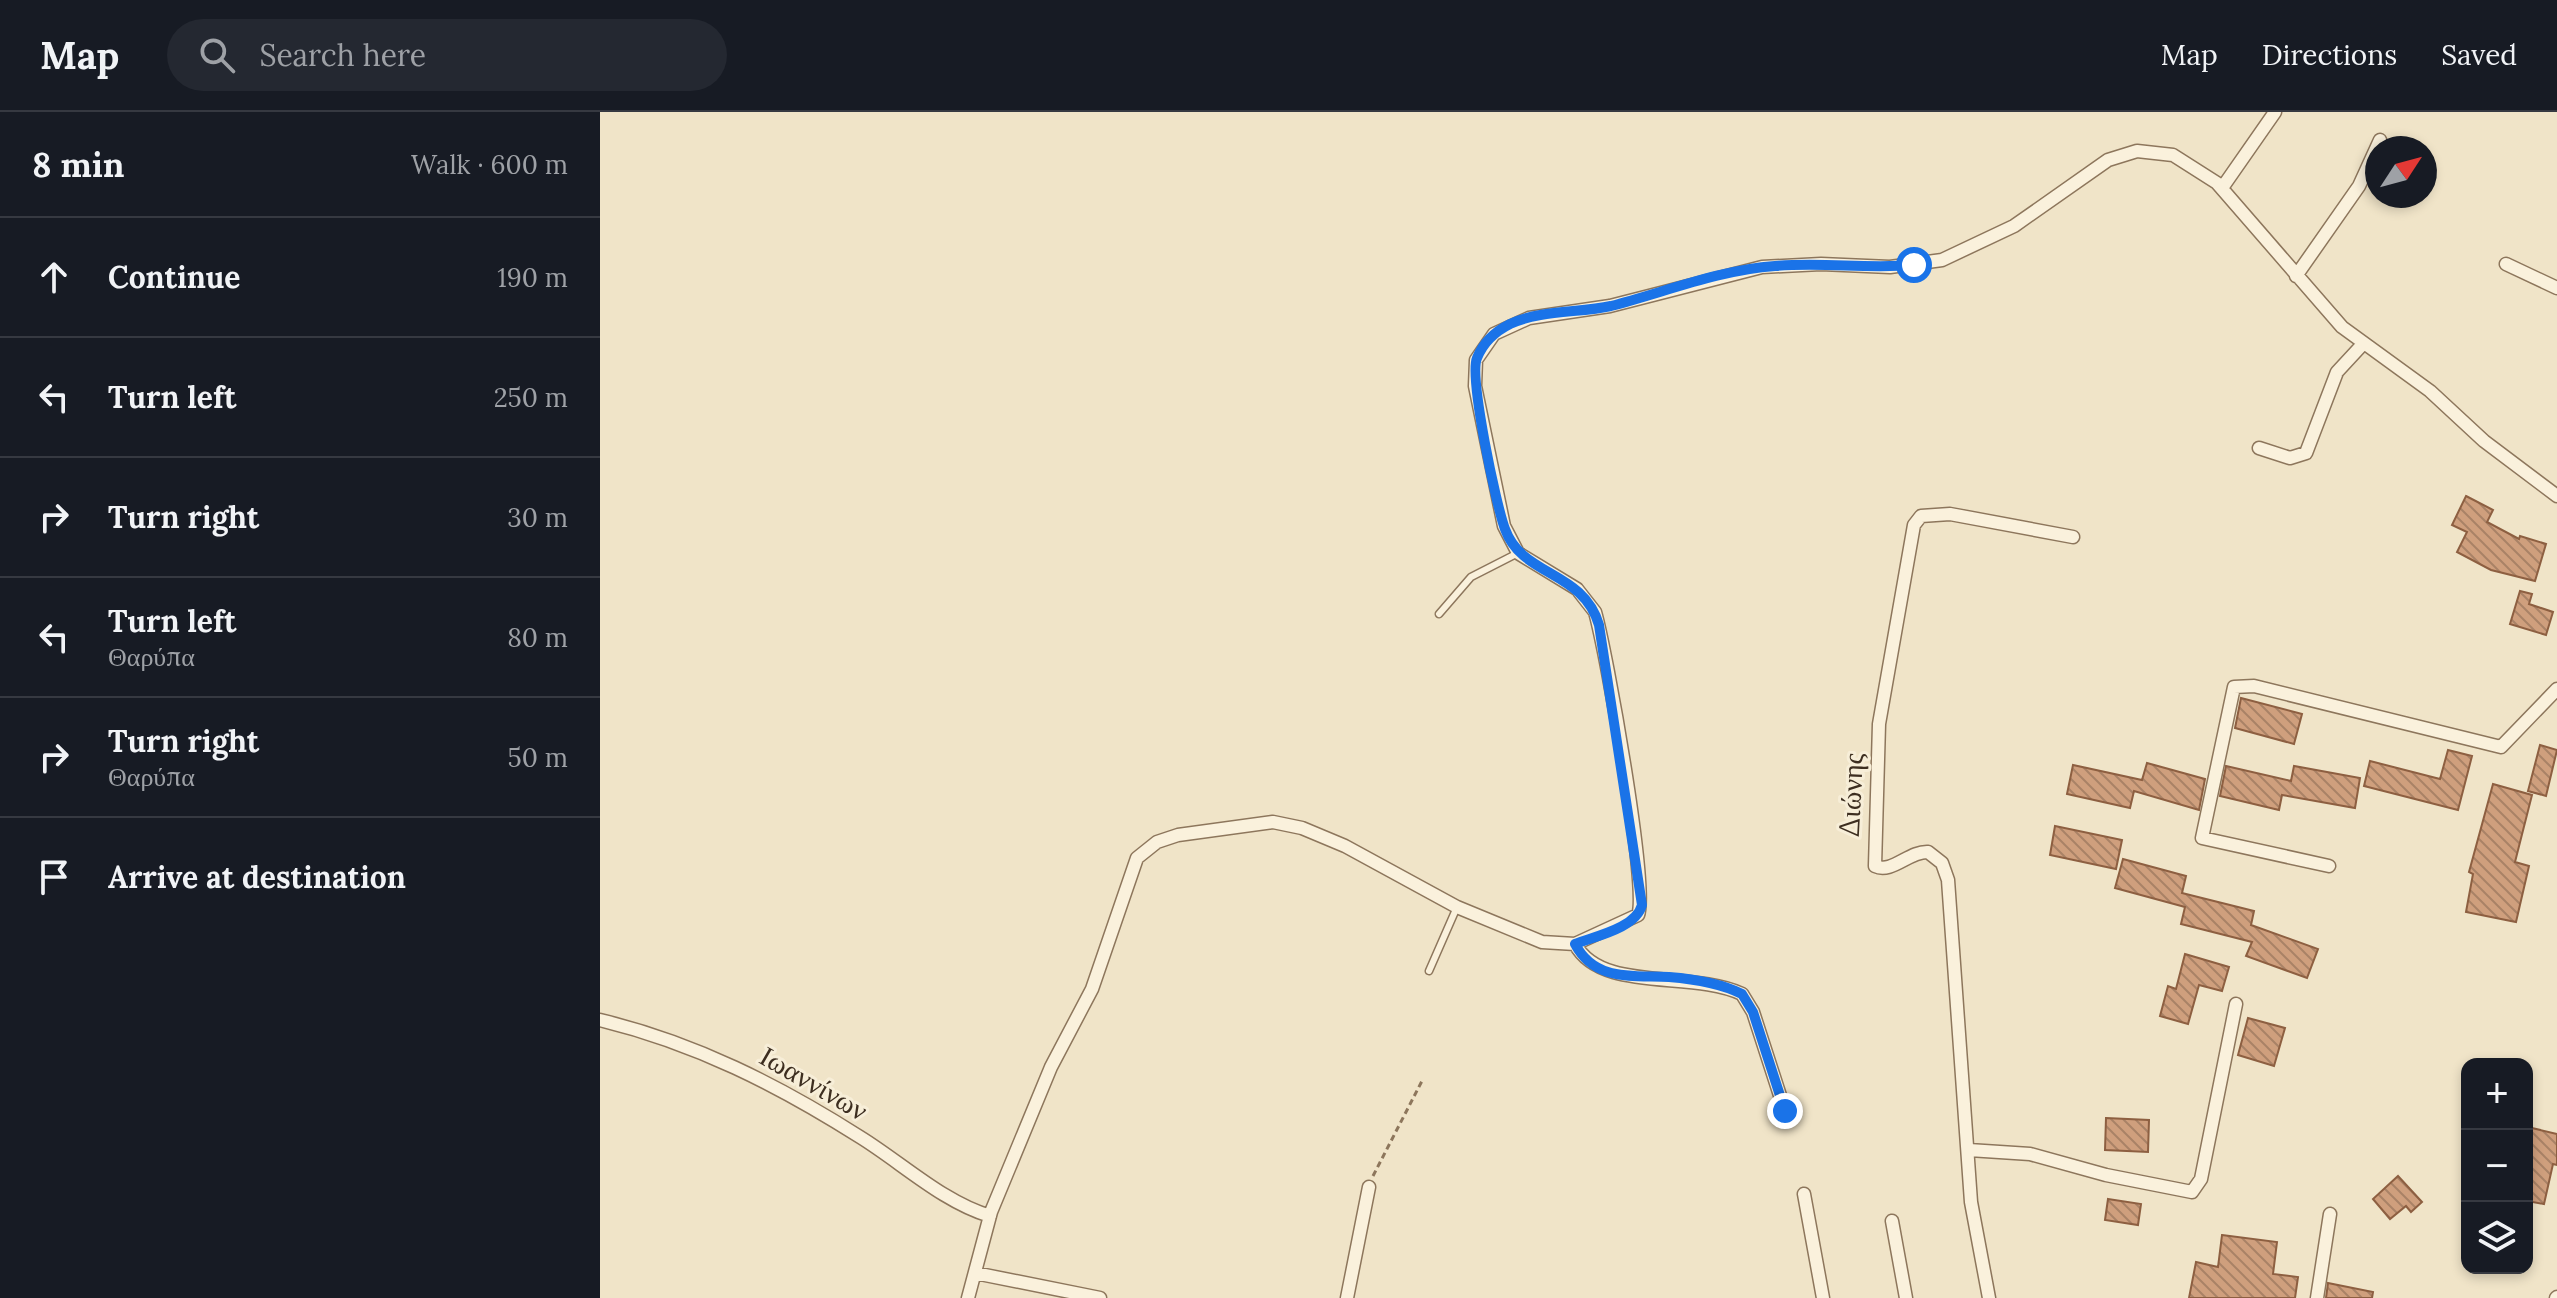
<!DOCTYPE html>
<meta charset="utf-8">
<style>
body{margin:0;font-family:Lora,serif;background:#242831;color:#f1f3f6}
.controls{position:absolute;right:24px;bottom:24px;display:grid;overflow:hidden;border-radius:16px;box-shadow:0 4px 12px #0003}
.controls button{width:72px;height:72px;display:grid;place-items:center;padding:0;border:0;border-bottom:2px solid #363941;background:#171b24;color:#f1f3f6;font:40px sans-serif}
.compass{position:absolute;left:1765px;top:24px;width:72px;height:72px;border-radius:50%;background:#171b24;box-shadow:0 4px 12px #0003;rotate:54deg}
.stop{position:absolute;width:24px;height:24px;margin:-18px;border:6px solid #1a73e8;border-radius:50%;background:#fff}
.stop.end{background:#1a73e8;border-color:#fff;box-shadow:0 2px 8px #0008}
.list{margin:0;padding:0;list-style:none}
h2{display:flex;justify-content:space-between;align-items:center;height:104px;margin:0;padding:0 32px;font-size:34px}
h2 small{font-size:26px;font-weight:400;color:#9ea1a6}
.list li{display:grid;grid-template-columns:52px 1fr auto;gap:24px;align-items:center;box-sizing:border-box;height:120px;padding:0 32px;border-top:2px solid #363941}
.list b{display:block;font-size:30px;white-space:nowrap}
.list p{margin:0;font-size:26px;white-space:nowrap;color:#9ea1a6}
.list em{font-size:26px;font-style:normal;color:#9ea1a6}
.icon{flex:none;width:44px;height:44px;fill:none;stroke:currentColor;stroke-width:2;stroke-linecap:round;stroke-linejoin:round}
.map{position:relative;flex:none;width:1957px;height:1186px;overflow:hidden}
header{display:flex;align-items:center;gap:48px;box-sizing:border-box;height:112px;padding:0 40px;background:#171b24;border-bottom:2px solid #363941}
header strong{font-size:38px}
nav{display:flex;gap:44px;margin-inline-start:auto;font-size:28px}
.search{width:560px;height:72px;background:#242831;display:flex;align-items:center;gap:20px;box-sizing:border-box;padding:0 28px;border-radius:44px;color:#9ea1a6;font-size:30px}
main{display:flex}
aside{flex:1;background:#171b24}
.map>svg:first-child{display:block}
</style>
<header>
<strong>Map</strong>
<div class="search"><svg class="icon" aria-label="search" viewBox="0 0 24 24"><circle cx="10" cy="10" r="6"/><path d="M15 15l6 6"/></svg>Search here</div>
<nav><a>Map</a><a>Directions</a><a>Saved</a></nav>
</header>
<main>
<aside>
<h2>8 min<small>Walk · 600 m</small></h2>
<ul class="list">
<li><svg class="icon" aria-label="ahead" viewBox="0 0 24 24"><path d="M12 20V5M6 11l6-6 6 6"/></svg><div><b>Continue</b></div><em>190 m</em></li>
<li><svg class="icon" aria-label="left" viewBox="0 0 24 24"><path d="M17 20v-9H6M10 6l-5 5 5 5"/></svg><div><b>Turn left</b></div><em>250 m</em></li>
<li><svg class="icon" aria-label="right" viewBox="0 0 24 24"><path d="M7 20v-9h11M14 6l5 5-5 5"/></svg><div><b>Turn right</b></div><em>30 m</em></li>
<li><svg class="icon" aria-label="left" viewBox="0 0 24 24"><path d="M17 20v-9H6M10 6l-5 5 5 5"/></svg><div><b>Turn left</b><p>Θαρύπα</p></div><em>80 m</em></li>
<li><svg class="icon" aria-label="right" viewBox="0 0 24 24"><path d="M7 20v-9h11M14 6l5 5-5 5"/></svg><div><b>Turn right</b><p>Θαρύπα</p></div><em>50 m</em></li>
<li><svg class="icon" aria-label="arrive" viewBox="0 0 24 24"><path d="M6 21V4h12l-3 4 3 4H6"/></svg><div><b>Arrive at destination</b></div></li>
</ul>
</aside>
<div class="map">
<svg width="1957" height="1186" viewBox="0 0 1957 1186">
<defs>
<pattern id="building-back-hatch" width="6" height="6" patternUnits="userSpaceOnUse" patternTransform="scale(2)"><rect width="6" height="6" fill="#cf9f7d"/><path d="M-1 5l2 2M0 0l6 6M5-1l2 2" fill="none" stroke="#a98266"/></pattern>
</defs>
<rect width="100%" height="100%" fill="#f0e4c8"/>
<path fill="url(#building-back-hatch)" stroke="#8d5f41" stroke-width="2" d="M 1866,384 L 1893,398 L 1887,410 L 1919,427 L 1920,424 L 1946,432 L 1935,469 L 1891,458 L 1857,440 L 1867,420 L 1852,413 Z
M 1920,479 L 1932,482 L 1929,492 L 1953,500 L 1946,523 L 1910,512 Z
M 1641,586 L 1702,602 L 1694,632 L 1635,616 Z
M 1940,633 L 1957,638 L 1946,684 L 1928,679 Z
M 1848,638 L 1872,644 L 1858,698 L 1764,674 L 1770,649 L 1840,667 Z
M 1547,651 L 1605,667 L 1599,698 L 1534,679 L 1530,696 L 1467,682 L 1473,653 L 1542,668 Z
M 1626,654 L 1691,669 L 1694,654 L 1760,666 L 1755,696 L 1682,683 L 1679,698 L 1620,684 Z
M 1893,672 L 1932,683 L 1915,750 L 1929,754 L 1916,810 L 1866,800 L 1873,762 L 1869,760 Z
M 1455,714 L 1522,728 L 1516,757 L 1450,743 Z
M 1523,747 L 1586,764 L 1582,781 L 1654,799 L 1651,813 L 1718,837 L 1707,866 L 1646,844 L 1652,830 L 1581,812 L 1585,795 L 1515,776 Z
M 1585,842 L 1629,855 L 1622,879 L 1599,873 L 1588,912 L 1560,904 L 1568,874 L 1576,877 Z
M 1648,906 L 1685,916 L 1674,954 L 1638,943 Z
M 1506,1006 L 1549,1008 L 1548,1040 L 1505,1038 Z
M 1932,1016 L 1957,1022 L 1957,1053 L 1953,1052 L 1944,1092 L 1927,1089 L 1927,1036 Z
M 1798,1064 L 1822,1090 L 1811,1100 L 1806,1094 L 1790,1107 L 1773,1087 Z
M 1508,1087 L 1541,1092 L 1538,1113 L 1505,1108 Z
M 1622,1123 L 1677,1130 L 1673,1162 L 1698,1165 L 1695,1186 L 1589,1186 L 1596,1150 L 1618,1155 Z
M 1728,1171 L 1773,1180 L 1772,1186 L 1726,1186 Z"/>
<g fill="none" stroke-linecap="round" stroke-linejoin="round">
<g stroke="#8d765c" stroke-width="9">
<path id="lane" d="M 839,502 L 871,465 L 918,441
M 829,859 L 857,795"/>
</g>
<g stroke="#8d765c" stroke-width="15">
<path id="street" d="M 1622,76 L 1675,0
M 1906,152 L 1957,176
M 1696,164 L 1759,74 L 1780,28
M 1659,336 L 1690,346 L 1706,341 L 1737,260 L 1762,233
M 1729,754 L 1602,726 L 1634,575 L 1654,574 L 1901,635 L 1957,577
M 975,832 C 1001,881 1091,858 1142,882 L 1153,900 L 1185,999
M 0,908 C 95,931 178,973 260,1025 C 302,1051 343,1090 390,1104
M 1369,1038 L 1430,1042 L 1506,1063 L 1592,1080 L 1601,1067 L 1636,892
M 1204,1082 L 1223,1186
M 1292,1109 L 1306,1186
M 375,1161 L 500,1186
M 368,1186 L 391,1100 L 451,955 L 492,877 L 537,746 L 557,730 L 578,723 L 673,710 L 702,716 L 745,734 L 857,795 L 942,830 L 975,832 L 1038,803 C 1049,777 1006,538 995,500 L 977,477 L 918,441 L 904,414 L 875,274 L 876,248 L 894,222 L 929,206 L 1010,194 L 1162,155 L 1221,152 L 1290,155 L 1342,148 L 1414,114 L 1508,48 L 1537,39 L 1573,43 L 1617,71 L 1742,215 L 1830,279 L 1884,329 L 1957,384
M 747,1186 L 769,1075
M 1389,1186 L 1371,1090 L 1348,768 L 1342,751 L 1328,740 C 1309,739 1292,762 1275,754 L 1279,612 L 1314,413 L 1321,404 L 1350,402 L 1473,425
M 1717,1186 L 1730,1102
M 1956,1186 L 1957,1185"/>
</g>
<path stroke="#8d765c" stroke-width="3" stroke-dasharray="6 4" stroke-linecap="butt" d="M 773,1064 L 823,967"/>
<use href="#lane" stroke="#faf1dc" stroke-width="6"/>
<use href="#street" stroke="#faf1dc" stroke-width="12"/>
</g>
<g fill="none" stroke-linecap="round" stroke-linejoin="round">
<path stroke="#1a73e8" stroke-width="10" d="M 1185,999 L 1153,900 L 1142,882 C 1120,871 1094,867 1069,865 C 1033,863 995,870 975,832 C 996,824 1036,816 1042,793 L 999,513 C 983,458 922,465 905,417 C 896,393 869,265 877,246 C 883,231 896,219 910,212 C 940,198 979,201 1011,194 C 1065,180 1119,158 1175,154 C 1222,150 1268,157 1314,153"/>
</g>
<g text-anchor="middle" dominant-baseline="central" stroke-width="6" stroke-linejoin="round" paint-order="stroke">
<g font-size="28" fill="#3d2e20" stroke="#f7eed8">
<text transform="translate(1251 683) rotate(-87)">Διώνης</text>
<text transform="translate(214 971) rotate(30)">Ιωαννίνων</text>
</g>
</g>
</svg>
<div class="controls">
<button>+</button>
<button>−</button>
<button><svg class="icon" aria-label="layers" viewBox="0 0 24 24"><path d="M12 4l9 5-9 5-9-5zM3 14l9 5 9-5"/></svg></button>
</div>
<svg class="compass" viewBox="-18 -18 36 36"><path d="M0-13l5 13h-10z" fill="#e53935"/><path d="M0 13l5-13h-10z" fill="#9ea1a6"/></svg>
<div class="stop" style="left:1314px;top:153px"></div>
<div class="stop end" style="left:1185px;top:999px"></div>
</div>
</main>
